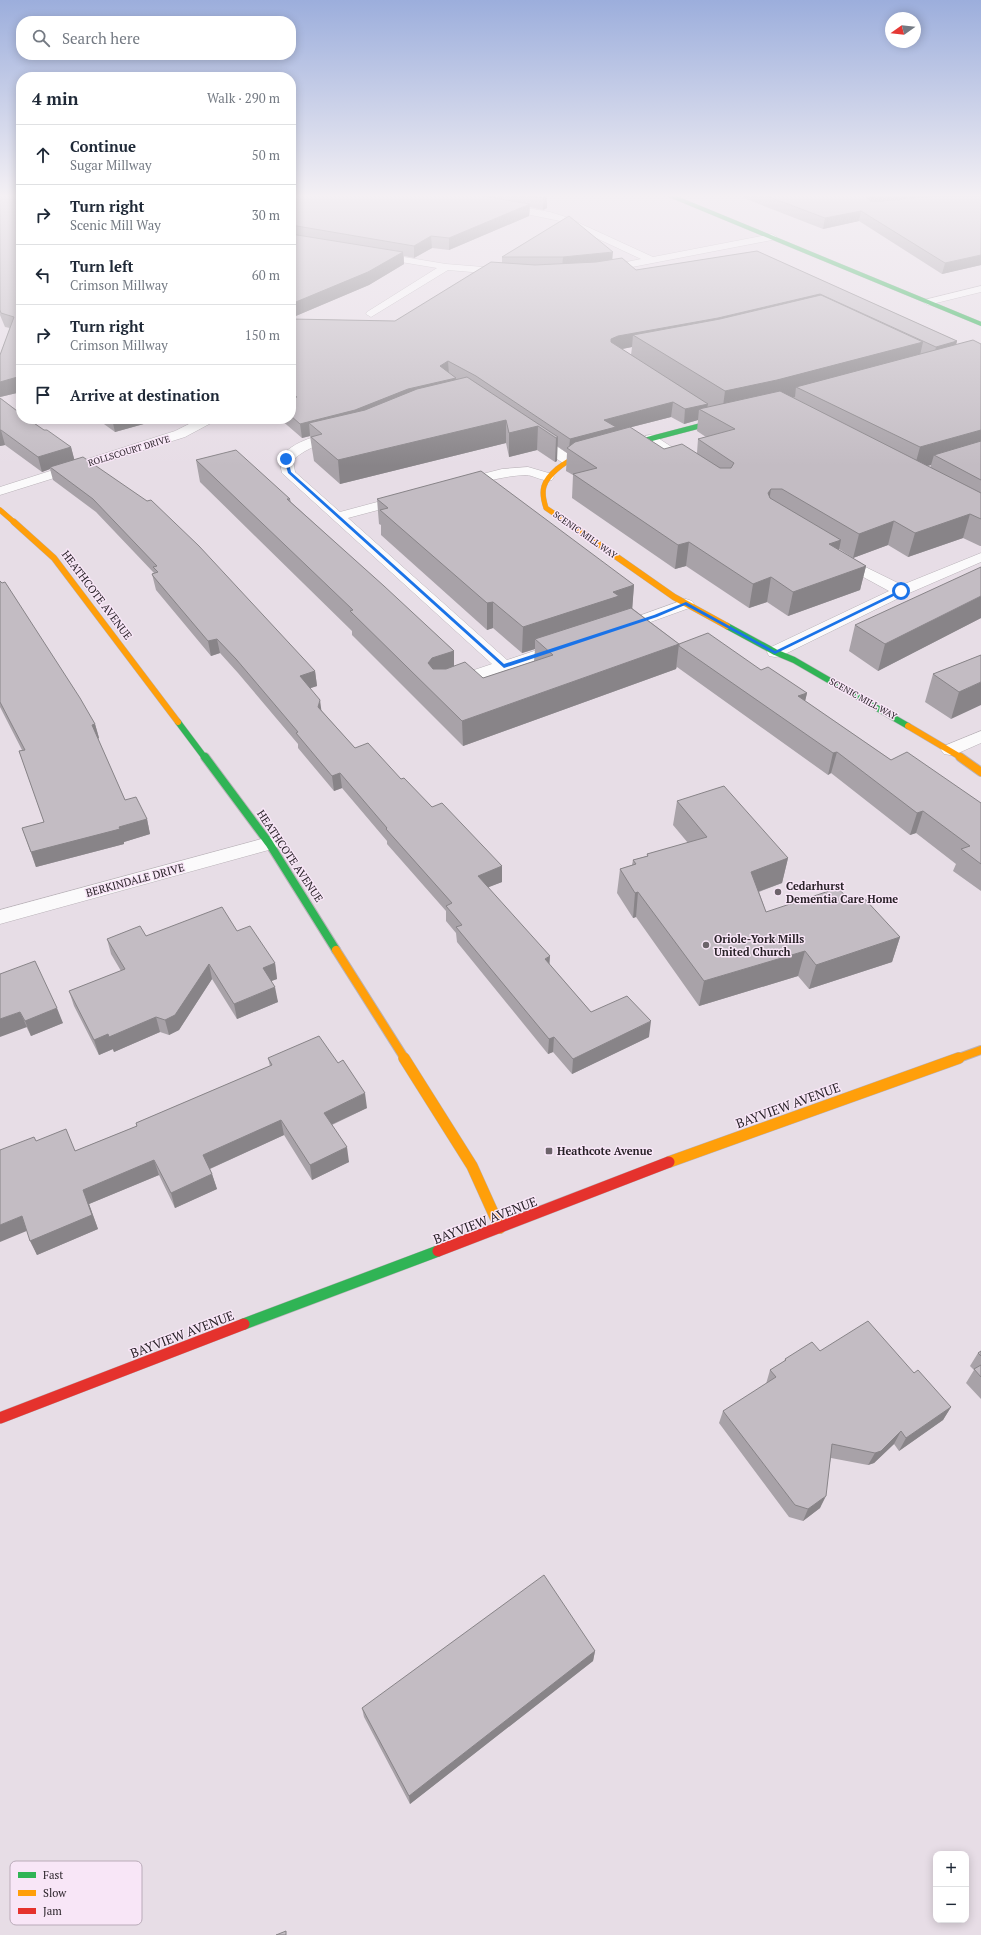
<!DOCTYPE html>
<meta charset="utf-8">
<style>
body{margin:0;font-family:"PT Serif",serif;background:#f6f6f7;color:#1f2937}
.controls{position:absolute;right:12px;bottom:12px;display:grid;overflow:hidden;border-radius:8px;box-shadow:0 2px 10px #0003}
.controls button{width:36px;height:36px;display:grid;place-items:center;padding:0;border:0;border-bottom:1px solid #e0e1e3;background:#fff;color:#1f2937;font:20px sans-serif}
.compass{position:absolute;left:885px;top:12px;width:36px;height:36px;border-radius:50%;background:#fff;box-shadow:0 2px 10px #0003;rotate:255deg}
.stop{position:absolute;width:12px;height:12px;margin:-9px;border:3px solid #1a73e8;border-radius:50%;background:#fff}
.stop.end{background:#1a73e8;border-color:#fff;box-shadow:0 1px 4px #0008}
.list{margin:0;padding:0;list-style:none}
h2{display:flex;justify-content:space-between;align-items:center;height:52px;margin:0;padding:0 16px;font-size:17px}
h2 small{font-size:13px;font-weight:400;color:#747a83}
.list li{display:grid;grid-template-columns:26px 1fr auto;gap:12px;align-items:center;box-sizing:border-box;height:60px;padding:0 16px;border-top:1px solid #e0e1e3}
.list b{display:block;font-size:15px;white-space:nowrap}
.list p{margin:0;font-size:13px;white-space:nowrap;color:#747a83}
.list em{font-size:13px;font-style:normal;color:#747a83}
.icon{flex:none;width:22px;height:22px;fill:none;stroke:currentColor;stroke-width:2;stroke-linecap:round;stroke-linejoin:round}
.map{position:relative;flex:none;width:981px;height:1935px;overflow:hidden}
.search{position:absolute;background:#fff;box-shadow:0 2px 10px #0003;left:16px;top:16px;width:280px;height:44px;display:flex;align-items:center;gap:10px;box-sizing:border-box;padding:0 14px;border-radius:16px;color:#747a83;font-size:15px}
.panel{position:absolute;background:#fff;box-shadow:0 2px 10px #0003;left:16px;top:72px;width:280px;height:352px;border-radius:16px}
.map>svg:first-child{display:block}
</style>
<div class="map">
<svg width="981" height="1935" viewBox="0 0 981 1935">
<rect width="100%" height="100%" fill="#e7dde6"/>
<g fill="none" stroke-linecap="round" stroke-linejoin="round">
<g stroke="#b9b2b8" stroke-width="1">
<path id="street" d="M 500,203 L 550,212 L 566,217 L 653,257 L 772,234 L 777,237 L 772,240 L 601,273 L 597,272 L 596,270 L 597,268 L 641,259 L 560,221 L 497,208 L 497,204 Z
M 374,252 L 446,264 L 508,269 L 513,272 L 508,275 L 448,270 L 371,317 L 366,314 L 367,312 L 437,268 L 371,257 L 369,255 Z
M 981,286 L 981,292 L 928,305 L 923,302 L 924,300 Z
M 199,419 L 215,419 L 213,422 L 185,437 L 0,495 L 0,487 L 175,431 Z
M 341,430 L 346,431 L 347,434 L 346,437 C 326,442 308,446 293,460 L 295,472 L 340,512 L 407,494 L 412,495 L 414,498 L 412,501 L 348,518 L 507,660 L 564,641 L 570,642 L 572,646 L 570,650 L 456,688 L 450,689 L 444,688 L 441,684 L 444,680 L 492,664 L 282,473 L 279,459 C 293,440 320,435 341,430 Z
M 533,433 L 538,434 L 573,457 L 575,460 L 573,463 L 563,463 L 528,440 L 527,437 L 528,434 Z
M 650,435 L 655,436 L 693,461 L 695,464 L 693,467 L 683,467 L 645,442 L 644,439 L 645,436 Z
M 528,467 L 552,474 L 554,477 L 552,480 C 542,482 534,475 525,475 C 502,476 482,483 460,488 L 455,487 L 453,484 L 455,481 L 502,469 Z
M 837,553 L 902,585 L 981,553 L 981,562 L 907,594 L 781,656 L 775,657 L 769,656 L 767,652 L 769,648 L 889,591 L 832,560 L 830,557 L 832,554 Z
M 686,599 L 692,601 L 694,604 L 692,607 L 623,632 L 617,634 L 611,632 L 609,629 L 611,626 Z
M 981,731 L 981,743 L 956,754 L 950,755 L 944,754 L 941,750 L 944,746 Z
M 269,837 L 276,838 L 279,843 L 276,848 L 0,924 L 0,910 Z"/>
</g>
<g stroke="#b9b2b8" stroke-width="4.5">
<path id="fast-far4" d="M 669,195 L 981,324"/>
</g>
<g stroke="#b9b2b8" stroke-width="5.5">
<path id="fast-far3" d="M 573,459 L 726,419"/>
</g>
<g stroke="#b9b2b8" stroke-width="7">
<path id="fast-far2" d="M 727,626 L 775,652 L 794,660 L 908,726
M 178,722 L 205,758"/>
</g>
<g stroke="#b9b2b8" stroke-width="10">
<path id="fast-far1" d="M 205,757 L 269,843 L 336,950"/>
</g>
<g stroke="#b9b2b8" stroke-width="12">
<path id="fast" d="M 244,1324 L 438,1251"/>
</g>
<g stroke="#b9b2b8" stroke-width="5.5">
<path id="slow-far3" d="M 0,510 L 15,523
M 568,523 L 546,508 C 540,490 543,481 557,469 C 562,465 567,461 573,459"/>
</g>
<g stroke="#b9b2b8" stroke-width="7">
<path id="slow-far2" d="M 14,522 L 54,558 L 178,722
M 567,522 L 674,597 L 727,626
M 908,726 L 962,758"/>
</g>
<g stroke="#b9b2b8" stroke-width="10">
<path id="slow-far1" d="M 960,757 L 981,772
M 336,950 L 405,1059
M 956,1059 L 981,1050"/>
</g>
<g stroke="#b9b2b8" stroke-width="12">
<path id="slow" d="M 404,1058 L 472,1166 L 500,1228
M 669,1162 L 959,1058"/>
</g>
<g stroke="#b9b2b8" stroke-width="12">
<path id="jam" d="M 438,1251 L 669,1162
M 0,1418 L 244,1324"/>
</g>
<use href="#street" fill="#fbfafb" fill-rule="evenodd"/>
<use href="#fast-far4" stroke="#30b455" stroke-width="4"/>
<use href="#fast-far3" stroke="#30b455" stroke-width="5"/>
<use href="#fast-far2" stroke="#30b455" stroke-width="6"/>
<use href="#fast-far1" stroke="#30b455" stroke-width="8"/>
<use href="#fast" stroke="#30b455" stroke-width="11"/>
<use href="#slow-far3" stroke="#ff9f0a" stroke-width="5"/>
<use href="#slow-far2" stroke="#ff9f0a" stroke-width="6"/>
<use href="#slow-far1" stroke="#ff9f0a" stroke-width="8"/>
<use href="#slow" stroke="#ff9f0a" stroke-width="11"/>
<use href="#jam" stroke="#e5322d" stroke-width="11"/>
</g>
<path fill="#a8a2a8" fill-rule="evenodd" d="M 0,195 L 21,195 L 21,392 L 0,397 L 0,355 L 10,328 L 5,327 L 0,315 Z
M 291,195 L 546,195 L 547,197 L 547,208 L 543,210 L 530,207 L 529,216 L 449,250 L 432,248 L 414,258 L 404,256 L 404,264 L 369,285 L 291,318 Z
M 736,195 L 981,195 L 981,265 L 942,274 L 859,221 L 823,229 Z
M 569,216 L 612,260 L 636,270 L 757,251 L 957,341 L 956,345 L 981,344 L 981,546 L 980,546 L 963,538 L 908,557 L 888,545 L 853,558 L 839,549 L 839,550 L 866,566 L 860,590 L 788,616 L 767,602 L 749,608 L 686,566 L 675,569 L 572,498 L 573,475 L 566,471 L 567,453 L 557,446 L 557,461 L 555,462 L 537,450 L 509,457 L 506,443 L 340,484 L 314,461 L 310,436 L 302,438 L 280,419 L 291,419 L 291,319 L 395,321 L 502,263 L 502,257 ZM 632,347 L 631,355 L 622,349 ZM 671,417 L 684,424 L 698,420 L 697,431 L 706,437 L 698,439 L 697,453 L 664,449 L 616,431 ZM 931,465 L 930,468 L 927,466 Z
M 0,398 L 44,430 L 71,447 L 74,459 L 315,671 L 317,686 L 310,688 L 321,710 L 355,748 L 401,779 L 432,807 L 502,866 L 502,882 L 488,887 L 550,965 L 591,1012 L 649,1037 L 572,1074 L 553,1052 L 548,1054 L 457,942 L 456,933 L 446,921 L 446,911 L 387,844 L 387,841 L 342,788 L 334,791 L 298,748 L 298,744 L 238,673 L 220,653 L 211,656 L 156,590 L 152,574 L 154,573 L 96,512 L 53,480 L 50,469 L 42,472 L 5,445 L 0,446 Z
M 97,419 L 158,419 L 158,420 L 115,432 Z
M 196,460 L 290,499 L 291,502 L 454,651 L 454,666 L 483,678 L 534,661 L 535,649 L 522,653 L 493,628 L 487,630 L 381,535 L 381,525 L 379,524 L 377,499 L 634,585 L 632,608 L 679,644 L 761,670 L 807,693 L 805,701 L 891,760 L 981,803 L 981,891 L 953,871 L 956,864 L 916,833 L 910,835 L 831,773 L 828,775 L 677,667 L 676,669 L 463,746 L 352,635 L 352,631 L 200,482 Z
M 0,581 L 95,724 L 99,738 L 98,739 L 125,800 L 147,819 L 150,834 L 124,842 L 124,844 L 36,867 L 22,828 L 44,822 L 19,751 L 22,750 L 0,707 Z
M 981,618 L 878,671 L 849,651 L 855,625 Z
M 981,655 L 951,719 L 925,702 L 933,674 Z
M 677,801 L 788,858 L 782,883 L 759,892 L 766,912 L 850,901 L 900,937 L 892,962 L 809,989 L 798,976 L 699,1006 L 636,917 L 633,918 L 617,893 L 620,869 L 632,865 L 633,860 L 647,856 L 647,854 L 688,843 L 673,825 Z
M 237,931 L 275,963 L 277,979 L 271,981 L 278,1002 L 237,1019 L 212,979 L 179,1030 L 169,1035 L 160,1032 L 114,1052 L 113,1049 L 99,1055 L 74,1006 L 69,991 L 121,971 L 111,954 L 107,939 Z
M 0,974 L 63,1023 L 31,1036 Z
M 268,1058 L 367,1108 L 332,1125 L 349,1162 L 312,1180 L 284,1135 L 210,1169 L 212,1174 L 217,1189 L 175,1208 L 159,1175 L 89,1204 L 98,1229 L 37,1255 L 27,1231 L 36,1141 L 75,1151 L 137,1126 L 136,1123 L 270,1066 Z
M 820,1351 L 914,1373 L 951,1407 L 943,1420 L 899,1451 L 894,1444 L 874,1463 L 868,1465 L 831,1458 L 820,1508 L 803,1521 L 789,1517 L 719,1423 L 723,1411 L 766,1384 L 770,1370 L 784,1362 L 785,1359 Z
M 981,1351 L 981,1399 L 966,1383 L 974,1370 L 970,1366 L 978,1353 Z
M 595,1651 L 593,1661 L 410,1804 L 364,1717 L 362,1708 Z"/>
<path fill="#888488" d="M 869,195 L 937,195 L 937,198 L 870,204 L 866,198 Z
M 547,197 L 547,208 L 543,210 L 543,198 Z
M 530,204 L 529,216 L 449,250 L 449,238 Z
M 861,211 L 859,221 L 823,229 L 825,218 Z
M 431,236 L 432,248 L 414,258 L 414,246 Z
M 403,252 L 404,264 L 369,285 L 291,318 L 291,304 Z
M 613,252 L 612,263 L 562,268 L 563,257 Z
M 981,255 L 981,265 L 942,274 L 945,263 Z
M 820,294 L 818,307 L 633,335 L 632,347 L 617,350 L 610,353 L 611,339 L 618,336 Z
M 957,341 L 953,355 L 933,360 L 936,347 Z
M 923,342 L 918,364 L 796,387 L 795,397 L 774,403 L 722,414 L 725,391 Z
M 448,361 L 449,375 L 440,366 Z
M 21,376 L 21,392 L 0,397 L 0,382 Z
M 456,378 L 456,392 L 309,423 L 310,436 L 302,438 L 300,424 L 408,389 Z
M 673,402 L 671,417 L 616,431 L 569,449 L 570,439 L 604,420 Z
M 708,404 L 706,413 L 699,409 L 698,420 L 684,424 L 685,409 Z
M 112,419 L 158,419 L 158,420 L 115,432 Z
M 506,420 L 506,443 L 340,484 L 338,460 Z
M 538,426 L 537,450 L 509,457 L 509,433 Z
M 0,430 L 1,430 L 5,445 L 0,446 Z
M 981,430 L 981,451 L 934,455 L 931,465 L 914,469 L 920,447 Z
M 558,437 L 557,461 L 555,462 L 556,438 Z
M 71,447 L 75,462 L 50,467 L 50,469 L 42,472 L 38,457 Z
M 771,489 L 767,513 L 768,493 Z
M 970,514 L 963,538 L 908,557 L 915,533 Z
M 894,521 L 888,545 L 853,558 L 859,534 Z
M 841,540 L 836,564 L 829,544 Z
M 689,542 L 686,566 L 675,569 L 678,545 Z
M 866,566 L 860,590 L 788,616 L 793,592 Z
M 771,577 L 767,602 L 749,608 L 753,584 Z
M 634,585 L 632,612 L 535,639 L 535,649 L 522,653 L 523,627 L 613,592 Z
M 981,596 L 981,618 L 878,671 L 885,644 Z
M 493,602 L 493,628 L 487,630 L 487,603 Z
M 217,639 L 220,653 L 211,656 L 208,641 Z
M 679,644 L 676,669 L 463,746 L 462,721 Z
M 454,651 L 454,676 L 433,683 L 428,663 L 432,658 Z
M 315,671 L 317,686 L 302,691 L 300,676 Z
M 981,682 L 981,705 L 951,719 L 959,692 Z
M 807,693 L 802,714 L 798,696 Z
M 320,700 L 322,715 L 318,707 Z
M 95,724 L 99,738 L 96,739 L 92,725 Z
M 837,752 L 831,773 L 828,775 L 833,753 Z
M 340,773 L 342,788 L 334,791 L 332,776 Z
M 923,811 L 916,833 L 910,835 L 917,813 Z
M 147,819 L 150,834 L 124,842 L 124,844 L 36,867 L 31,852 Z
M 788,858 L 782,883 L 746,896 L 751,872 Z
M 502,866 L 502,882 L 479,891 L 478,876 Z
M 638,892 L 636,917 L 633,918 L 635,893 Z
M 900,937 L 892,962 L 809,989 L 816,965 Z
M 805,951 L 798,976 L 699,1006 L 704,981 Z
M 550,956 L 549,972 L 545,959 Z
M 275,963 L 277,979 L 266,983 L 263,968 Z
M 209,964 L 212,979 L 179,1030 L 169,1035 L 165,1020 Z
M 275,987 L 278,1002 L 237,1019 L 234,1004 Z
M 57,1008 L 63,1023 L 31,1036 L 25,1021 Z
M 20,1012 L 27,1027 L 0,1037 L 0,1019 Z
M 156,1017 L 160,1032 L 114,1052 L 109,1037 Z
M 651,1021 L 649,1037 L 572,1074 L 573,1059 Z
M 108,1034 L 113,1049 L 99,1055 L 94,1040 Z
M 554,1037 L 553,1052 L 548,1054 L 549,1039 Z
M 365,1093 L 367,1108 L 326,1127 L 324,1113 Z
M 281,1120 L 284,1135 L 207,1170 L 203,1155 Z
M 347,1147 L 349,1162 L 312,1180 L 310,1165 Z
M 154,1160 L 159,1175 L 89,1204 L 98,1229 L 37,1255 L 30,1241 L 83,1190 Z
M 212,1174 L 217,1189 L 175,1208 L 171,1193 Z
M 22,1216 L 29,1230 L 0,1242 L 0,1225 Z
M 951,1407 L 943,1420 L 899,1451 L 906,1438 Z
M 901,1431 L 894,1444 L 874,1463 L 868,1465 L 875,1453 Z
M 826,1496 L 820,1508 L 803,1521 L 808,1509 Z
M 595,1651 L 593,1661 L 410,1804 L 409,1796 Z"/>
<path fill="#c3bcc3" stroke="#888488" d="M 0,195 L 21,195 L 21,376 L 0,382 L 0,355 L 14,317 L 1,313 L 0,310 Z
M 291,195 L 476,195 L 530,204 L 449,238 L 431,236 L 414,246 L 291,225 Z
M 527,195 L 546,195 L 547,197 L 543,198 Z
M 764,195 L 869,195 L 866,198 L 872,202 L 939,196 L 981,196 L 981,255 L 945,263 L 861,211 L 825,218 Z
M 569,216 L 613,252 L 563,257 L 502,257 Z
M 291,234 L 403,252 L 368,272 L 291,304 Z
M 757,251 L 957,341 L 936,347 L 820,294 L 718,318 L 618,336 L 611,339 L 611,342 L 708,404 L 685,409 L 673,402 L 604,420 L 616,427 L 570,439 L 476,376 L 448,361 L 440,366 L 456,378 L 408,389 L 355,410 L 300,424 L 291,416 L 291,398 L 297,397 L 291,394 L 291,319 L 395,321 L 491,262 L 535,265 L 596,262 L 622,258 L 636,270 Z
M 821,295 L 923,342 L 777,380 L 725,391 L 633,335 L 720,319 Z
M 973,340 L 981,344 L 981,430 L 920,447 L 796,387 Z
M 467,377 L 558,437 L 556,438 L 538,426 L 509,433 L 506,420 L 338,460 L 311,437 L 322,434 L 309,423 L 365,410 L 417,389 Z
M 780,391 L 981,493 L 981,519 L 970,514 L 915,533 L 894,521 L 859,534 L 782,489 L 771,489 L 768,493 L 770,498 L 841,540 L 829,544 L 866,566 L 793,592 L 771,577 L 753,584 L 689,542 L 678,545 L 573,474 L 597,468 L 567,448 L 575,442 L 630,427 L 664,449 L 682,444 L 720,468 L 731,468 L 734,463 L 698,439 L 735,429 L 699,409 Z
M 0,398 L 21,414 L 21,419 L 28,419 L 44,430 L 47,430 L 71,447 L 38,457 L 1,430 L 0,430 Z
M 981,441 L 981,480 L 934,455 Z
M 236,450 L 290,499 L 287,499 L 384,586 L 454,651 L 432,658 L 428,663 L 433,669 L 446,669 L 465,662 L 483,678 L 553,655 L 535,639 L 631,608 L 679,644 L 462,721 L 350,611 L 353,610 L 196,460 Z
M 83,457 L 147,501 L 151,500 L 199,546 L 315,671 L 300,676 L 320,700 L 318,707 L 355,748 L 368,743 L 401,779 L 404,778 L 432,807 L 442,803 L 502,866 L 478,876 L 550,956 L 545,959 L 591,1012 L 627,996 L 651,1021 L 573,1059 L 554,1037 L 549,1039 L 456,927 L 462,925 L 446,906 L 452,903 L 386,829 L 387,828 L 340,773 L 332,776 L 296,733 L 298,732 L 236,659 L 217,639 L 208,641 L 153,576 L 152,574 L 158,572 L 153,567 L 157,566 L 93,499 L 50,467 Z
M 481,471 L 634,585 L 613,592 L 619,596 L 523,627 L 493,602 L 487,603 L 380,510 L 388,508 L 377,499 Z
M 981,567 L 981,596 L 885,644 L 855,625 Z
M 0,581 L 2,583 L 5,582 L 80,698 L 95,724 L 92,725 L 125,800 L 136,797 L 147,819 L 119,827 L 120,829 L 31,852 L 22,828 L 44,822 L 19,751 L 25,750 L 0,702 Z
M 708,633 L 761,670 L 768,667 L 807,693 L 798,696 L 891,760 L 907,752 L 981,803 L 981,864 L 961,849 L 970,846 L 923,811 L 917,813 L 837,752 L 833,753 L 679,646 L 679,644 Z
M 981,655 L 981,682 L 959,692 L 933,674 Z
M 724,786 L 788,858 L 751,872 L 766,912 L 838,888 L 850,901 L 863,897 L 900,937 L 816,965 L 805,951 L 704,981 L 638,892 L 635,893 L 620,869 L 636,864 L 633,860 L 648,856 L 647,854 L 707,837 L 677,801 Z
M 222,907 L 237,931 L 250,926 L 275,963 L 263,968 L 275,987 L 234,1004 L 209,964 L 175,1015 L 165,1020 L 156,1017 L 109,1037 L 108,1034 L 94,1040 L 69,991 L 125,969 L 107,939 L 140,926 L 146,936 Z
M 35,961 L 57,1008 L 25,1021 L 20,1012 L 0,1019 L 0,974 Z
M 319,1036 L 338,1063 L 343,1060 L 365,1093 L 324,1113 L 347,1147 L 310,1165 L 281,1120 L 203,1155 L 212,1174 L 171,1193 L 154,1160 L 83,1190 L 92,1215 L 30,1241 L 22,1216 L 0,1225 L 0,1150 L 34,1137 L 36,1141 L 66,1129 L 75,1151 L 137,1126 L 136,1123 L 272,1065 L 268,1058 Z
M 868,1321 L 914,1373 L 918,1370 L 951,1407 L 906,1438 L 901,1431 L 881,1451 L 875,1453 L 832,1444 L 826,1496 L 808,1509 L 795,1505 L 723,1411 L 776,1377 L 770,1370 L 786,1360 L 785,1359 L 812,1342 L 820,1351 Z
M 981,1351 L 981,1356 L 978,1353 Z
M 981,1365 L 981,1377 L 974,1369 Z
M 544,1575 L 595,1651 L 409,1796 L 362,1708 Z
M 286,1931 L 286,1935 L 276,1935 Z"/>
<linearGradient id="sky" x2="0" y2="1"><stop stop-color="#9caedc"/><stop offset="0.42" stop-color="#f4f0f4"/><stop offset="1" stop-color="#f4f0f4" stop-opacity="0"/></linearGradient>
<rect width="981" height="466" fill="url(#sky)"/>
<path fill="#1a73e8" d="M 286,458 L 288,459 L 291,472 L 504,664 L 654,615 L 686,602 L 775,651 L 900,590 L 904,591 L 775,654 L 685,605 L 657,617 L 504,668 L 288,473 L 284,459 Z"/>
<g fill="#6c636a" stroke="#f8e6f7" stroke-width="1.5">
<circle cx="778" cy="892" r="4"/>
<circle cx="706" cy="945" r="4"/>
<rect x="545" y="1147" width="8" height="8" rx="2"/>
</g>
<g text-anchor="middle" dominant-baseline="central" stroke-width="3" stroke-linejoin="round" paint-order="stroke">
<g font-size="9" fill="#292228" stroke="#f8e6f7">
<text transform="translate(129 451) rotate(-17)">ROLLSCOURT DRIVE</text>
<text transform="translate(585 535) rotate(35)">SCENIC MILL WAY</text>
<text transform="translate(863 699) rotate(29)">SCENIC MILL WAY</text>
</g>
<g font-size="11" fill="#292228" stroke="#f8e6f7">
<text transform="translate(97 595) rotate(53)">HEATHCOTE AVENUE</text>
<text transform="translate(290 856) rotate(56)">HEATHCOTE AVENUE</text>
<text transform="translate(135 880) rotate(-15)">BERKINDALE DRIVE</text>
</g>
<g font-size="11" font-weight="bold" fill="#292228" stroke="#f8e6f7" text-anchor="start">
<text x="786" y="886">Cedarhurst<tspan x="786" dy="13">Dementia Care Home</tspan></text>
<text x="714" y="939">Oriole-York Mills<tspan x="714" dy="13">United Church</tspan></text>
<text x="557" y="1151">Heathcote Avenue</text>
</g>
<g font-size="13" fill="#292228" stroke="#f8e6f7">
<text transform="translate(788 1105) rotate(-20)">BAYVIEW AVENUE</text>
<text transform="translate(485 1220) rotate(-21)">BAYVIEW AVENUE</text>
<text transform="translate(182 1334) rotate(-21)">BAYVIEW AVENUE</text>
</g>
</g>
<rect x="10" y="1861" width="132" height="64" rx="6" fill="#f8e6f7" stroke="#baabb9" stroke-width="1"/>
<rect x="18" y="1872" width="18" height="6" fill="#30b455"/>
<rect x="18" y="1890" width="18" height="6" fill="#ff9f0a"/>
<rect x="18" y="1908" width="18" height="6" fill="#e5322d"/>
<g font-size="11" fill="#292228">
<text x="43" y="1879">Fast</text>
<text x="43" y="1897">Slow</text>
<text x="43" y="1915">Jam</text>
</g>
</svg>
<div class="controls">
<button>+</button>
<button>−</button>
</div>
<svg class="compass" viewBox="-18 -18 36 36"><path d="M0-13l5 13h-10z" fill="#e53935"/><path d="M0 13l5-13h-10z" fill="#747a83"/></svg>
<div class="stop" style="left:901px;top:591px"></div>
<div class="stop end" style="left:286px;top:459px"></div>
<div class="search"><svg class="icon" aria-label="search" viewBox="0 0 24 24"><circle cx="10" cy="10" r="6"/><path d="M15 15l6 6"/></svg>Search here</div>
<section class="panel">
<h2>4 min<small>Walk · 290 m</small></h2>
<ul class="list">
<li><svg class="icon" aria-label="ahead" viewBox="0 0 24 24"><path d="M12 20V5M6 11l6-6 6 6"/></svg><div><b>Continue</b><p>Sugar Millway</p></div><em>50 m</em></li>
<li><svg class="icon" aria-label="right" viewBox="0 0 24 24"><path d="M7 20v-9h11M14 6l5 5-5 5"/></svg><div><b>Turn right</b><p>Scenic Mill Way</p></div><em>30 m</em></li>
<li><svg class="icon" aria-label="left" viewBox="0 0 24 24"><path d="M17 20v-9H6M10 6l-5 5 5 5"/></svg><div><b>Turn left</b><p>Crimson Millway</p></div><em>60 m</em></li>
<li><svg class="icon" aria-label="right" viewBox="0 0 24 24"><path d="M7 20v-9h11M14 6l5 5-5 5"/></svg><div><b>Turn right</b><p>Crimson Millway</p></div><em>150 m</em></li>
<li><svg class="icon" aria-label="arrive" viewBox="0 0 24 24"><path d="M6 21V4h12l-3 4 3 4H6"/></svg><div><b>Arrive at destination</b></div></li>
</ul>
</section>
</div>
